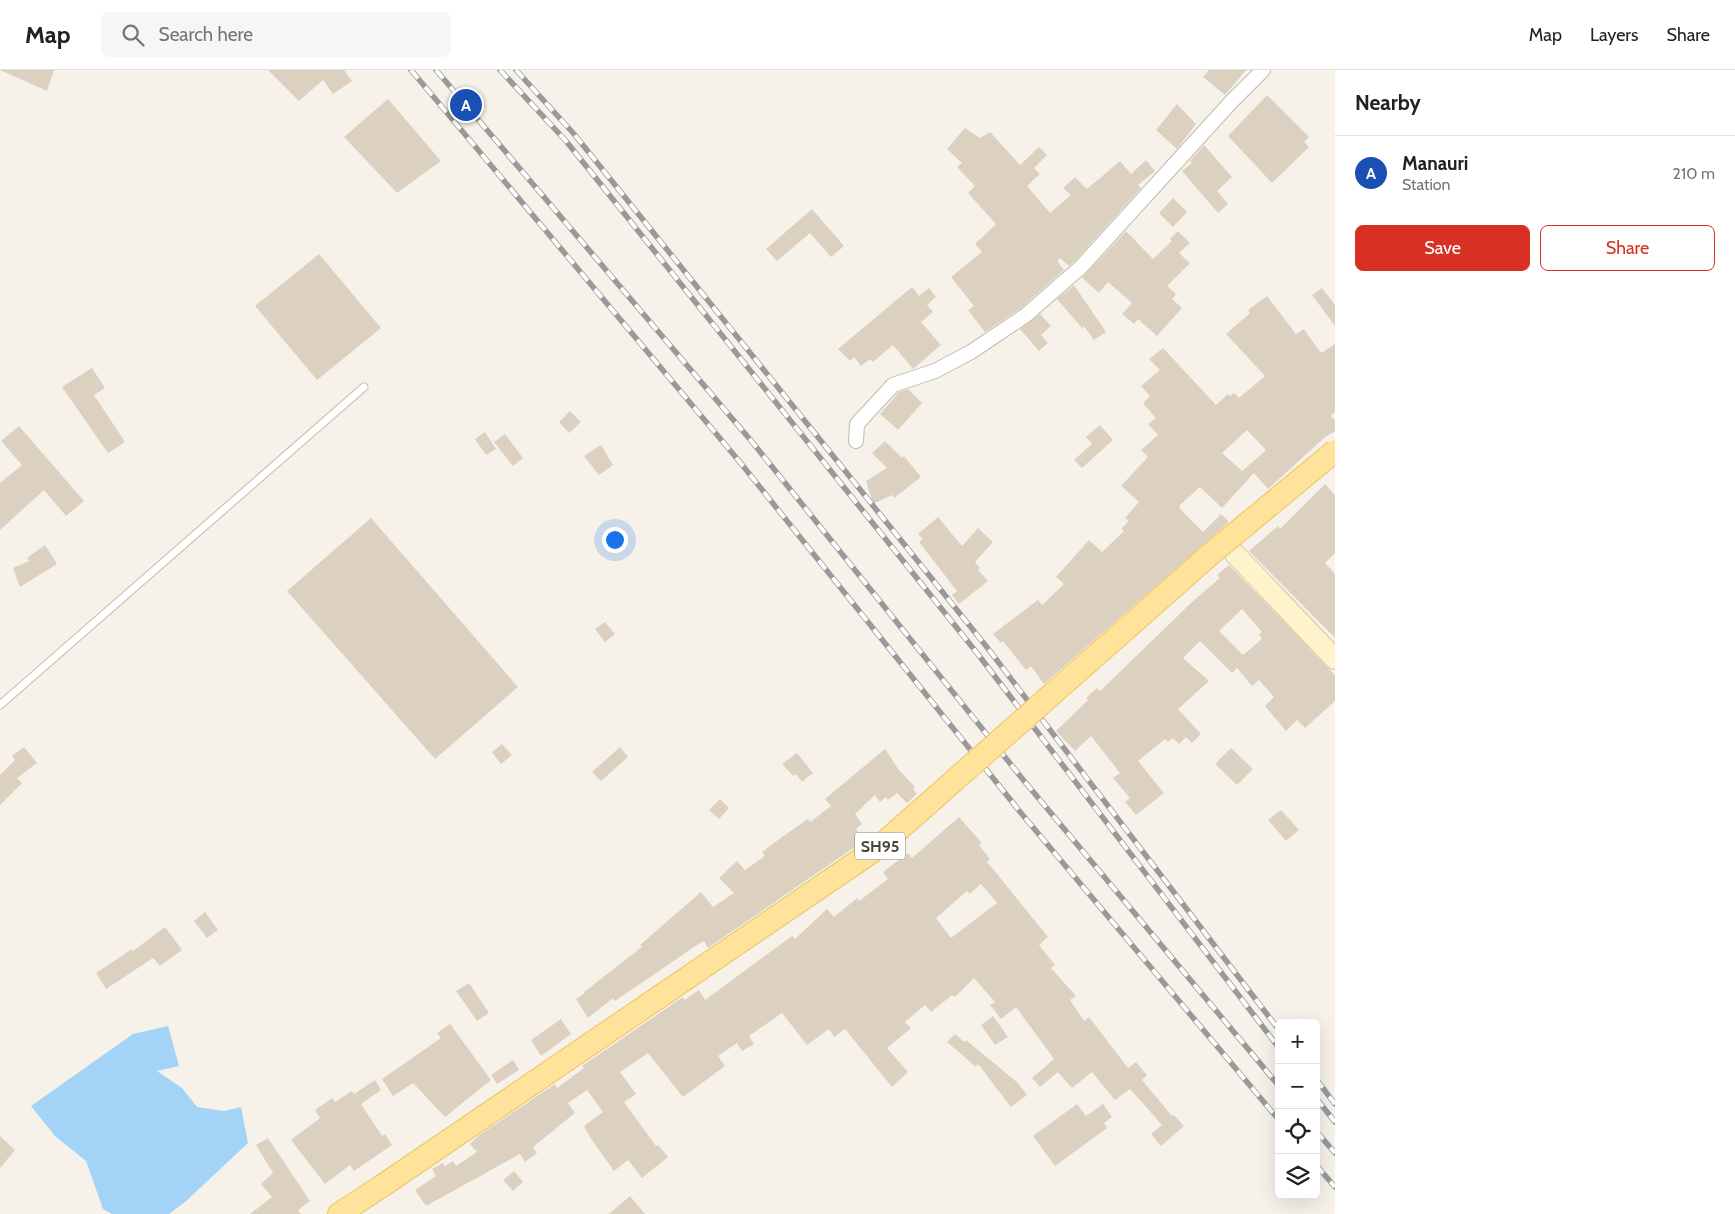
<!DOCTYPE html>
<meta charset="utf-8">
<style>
body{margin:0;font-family:Cabin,sans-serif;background:#f6f6f6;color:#222}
.controls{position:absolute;right:15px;bottom:15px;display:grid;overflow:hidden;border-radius:8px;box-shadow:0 5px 20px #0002}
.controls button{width:45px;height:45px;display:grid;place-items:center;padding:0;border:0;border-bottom:1px solid #e0e0e0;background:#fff;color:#222;font:25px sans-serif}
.you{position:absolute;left:614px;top:469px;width:18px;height:18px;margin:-12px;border:4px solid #fff;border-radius:50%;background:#1a73e8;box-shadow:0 0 0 8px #1a73e833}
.badge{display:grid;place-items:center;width:32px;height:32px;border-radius:50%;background:#d93025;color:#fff;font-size:16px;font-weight:700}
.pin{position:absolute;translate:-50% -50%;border:2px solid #fff;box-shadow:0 1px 5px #0006}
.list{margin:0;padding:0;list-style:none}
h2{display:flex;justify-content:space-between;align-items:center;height:65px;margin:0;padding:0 20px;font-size:21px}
h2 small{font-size:16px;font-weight:400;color:#767676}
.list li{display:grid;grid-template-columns:32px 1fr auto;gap:15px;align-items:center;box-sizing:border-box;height:75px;padding:0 20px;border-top:1px solid #e0e0e0}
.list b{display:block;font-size:19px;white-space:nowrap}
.list p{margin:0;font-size:16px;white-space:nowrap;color:#767676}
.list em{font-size:16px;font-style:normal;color:#767676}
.actions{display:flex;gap:10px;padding:15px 20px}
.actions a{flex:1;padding:11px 0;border:1px solid #d93025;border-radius:8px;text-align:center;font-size:18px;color:#d93025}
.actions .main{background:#d93025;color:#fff}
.icon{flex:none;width:28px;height:28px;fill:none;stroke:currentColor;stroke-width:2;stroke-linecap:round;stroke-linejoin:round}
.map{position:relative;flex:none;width:1335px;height:1144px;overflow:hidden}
header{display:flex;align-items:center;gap:30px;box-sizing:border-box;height:70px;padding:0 25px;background:#fff;border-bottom:1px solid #e0e0e0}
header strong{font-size:24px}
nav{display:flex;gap:28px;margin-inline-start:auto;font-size:18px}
.search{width:350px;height:45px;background:#f6f6f6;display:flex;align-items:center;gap:12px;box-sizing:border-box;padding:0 18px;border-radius:8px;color:#767676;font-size:19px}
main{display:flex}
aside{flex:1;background:#fff}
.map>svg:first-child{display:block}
</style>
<header>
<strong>Map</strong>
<div class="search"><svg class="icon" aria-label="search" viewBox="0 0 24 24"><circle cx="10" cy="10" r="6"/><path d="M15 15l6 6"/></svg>Search here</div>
<nav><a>Map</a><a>Layers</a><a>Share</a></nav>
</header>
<main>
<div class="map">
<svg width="1335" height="1144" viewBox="0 0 1335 1144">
<rect width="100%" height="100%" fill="#f6f2ea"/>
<path fill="#a3d3f6" d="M 168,956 L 179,996 L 157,1001 L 182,1018 L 197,1037 L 224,1041 L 241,1037 L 248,1073 L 185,1132 L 169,1144 L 112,1144 L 103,1139 L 86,1091 L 55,1066 L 31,1036 L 133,964 Z"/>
<path fill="#dcd1c1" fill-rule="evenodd" d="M 0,0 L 54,0 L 47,21 Z
M 268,0 L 344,0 L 352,11 L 333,24 L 323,10 L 299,31 Z
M 1209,0 L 1246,0 L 1225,25 L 1203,7 Z
M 1267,25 L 1309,67 L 1304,72 L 1309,77 L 1272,113 L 1228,66 Z
M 388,29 L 441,91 L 397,123 L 344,67 Z
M 1177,34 L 1196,54 L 1177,79 L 1156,60 Z
M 965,58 L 980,68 L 990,62 L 1020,95 L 1039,77 L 1047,85 L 1034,98 L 1040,104 L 1027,116 L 1050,143 L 1071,125 L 1063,118 L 1075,107 L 1087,119 L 1120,91 L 1131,104 L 1146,90 L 1155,101 L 1138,115 L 1141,118 L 1075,191 L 1069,196 L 1060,188 L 1057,191 L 1064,200 L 1021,238 L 985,262 L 968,240 L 974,236 L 951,207 L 982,182 L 975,174 L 996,154 L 968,123 L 975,116 L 957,97 L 962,93 L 947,79 Z
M 1204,75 L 1232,107 L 1217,121 L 1228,134 L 1218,143 L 1182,101 L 1192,93 L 1190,91 Z
M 1173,128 L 1187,142 L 1173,157 L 1159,143 Z
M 812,139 L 844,176 L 831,187 L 810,163 L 777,191 L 766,179 Z
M 1126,161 L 1153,189 L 1172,171 L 1170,169 L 1178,161 L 1190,173 L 1179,183 L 1190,193 L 1167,216 L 1176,224 L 1172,229 L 1182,238 L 1157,266 L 1138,249 L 1134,254 L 1122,244 L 1132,233 L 1108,212 L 1099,223 L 1082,208 Z
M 319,184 L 381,258 L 317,310 L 255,236 Z
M 1074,215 L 1106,262 L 1094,270 L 1084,256 L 1082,258 L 1057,229 Z
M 912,217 L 919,226 L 929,218 L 936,227 L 927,235 L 933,242 L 921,252 L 941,275 L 913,299 L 893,275 L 873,292 L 870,289 L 861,296 L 854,287 L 850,291 L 838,279 Z
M 1322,218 L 1335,235 L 1335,256 L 1312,225 Z
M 1267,226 L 1296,264 L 1304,259 L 1320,282 L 1323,282 L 1335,274 L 1335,342 L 1331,346 L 1335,350 L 1335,361 L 1324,368 L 1268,419 L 1254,403 L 1222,438 L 1200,417 L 1179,436 L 1181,440 L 1203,462 L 1221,444 L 1229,452 L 1044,614 L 1031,596 L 1026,600 L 1003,571 L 1001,573 L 993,564 L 1038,530 L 1042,535 L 1064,514 L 1056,507 L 1089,470 L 1102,482 L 1124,461 L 1121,459 L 1129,451 L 1125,448 L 1139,432 L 1121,416 L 1148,387 L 1141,380 L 1158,365 L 1148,354 L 1156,348 L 1143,333 L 1150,326 L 1141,316 L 1160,300 L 1149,289 L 1163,278 L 1216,335 L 1228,324 L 1230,326 L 1234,323 L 1239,328 L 1265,306 L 1226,264 L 1250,243 L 1248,240 ZM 1247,360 L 1266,380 L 1242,401 L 1222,383 Z
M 1040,244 L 1051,256 L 1041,265 L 1048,273 L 1039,281 L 1020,259 Z
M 92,298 L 105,318 L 94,325 L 125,372 L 108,383 L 62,317 Z
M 908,319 L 922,333 L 898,360 L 880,344 L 899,322 Z
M 570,341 L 581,352 L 569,363 L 559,352 Z
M 1100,355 L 1113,370 L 1082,398 L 1074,390 L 1092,374 L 1086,367 Z
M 19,356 L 84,431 L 66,446 L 44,420 L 0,460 L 0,413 L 22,395 L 1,371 Z
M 485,362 L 496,379 L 486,385 L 475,369 Z
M 505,364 L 523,388 L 513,396 L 494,372 Z
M 885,371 L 902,388 L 904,386 L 921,407 L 894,428 L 892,425 L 873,434 L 866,411 L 887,398 L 872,383 Z
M 601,375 L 613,395 L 599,405 L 584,386 Z
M 1325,414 L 1335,425 L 1335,483 L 1325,493 L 1335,504 L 1335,568 L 1249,481 L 1278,456 L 1280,459 Z
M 938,447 L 962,476 L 978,458 L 993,472 L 975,492 L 980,498 L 978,500 L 988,511 L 959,534 L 952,525 L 957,521 L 919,472 L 923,469 L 918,464 Z
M 371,448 L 518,617 L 435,689 L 287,521 Z
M 45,475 L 57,494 L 20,517 L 13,498 L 29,491 L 27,488 Z
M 1229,495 L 1335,605 L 1335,631 L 1305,658 L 1297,650 L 1286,661 L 1265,636 L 1274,627 L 1259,610 L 1252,616 L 1237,598 L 1232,603 L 1200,571 L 1183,588 L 1209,611 L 1178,639 L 1201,664 L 1192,673 L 1186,667 L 1179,674 L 1173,668 L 1168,672 L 1165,669 L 1138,691 L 1164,723 L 1136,745 L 1125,732 L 1130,728 L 1113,708 L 1120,703 L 1091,666 L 1075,681 L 1056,661 L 1088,630 L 1086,628 L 1097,618 L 1100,621 L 1191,533 L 1220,508 L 1217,505 ZM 1242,539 L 1262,562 L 1259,565 L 1262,569 L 1243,585 L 1219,561 Z
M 605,552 L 615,564 L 605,572 L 595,559 Z
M 502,674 L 512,685 L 501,694 L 492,682 Z
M 24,677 L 37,693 L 17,708 L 22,713 L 0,735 L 0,705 L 15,690 L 12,686 Z
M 620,677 L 628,687 L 601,711 L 592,702 Z
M 1231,678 L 1253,699 L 1237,715 L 1215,694 Z
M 885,679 L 899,700 L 915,717 L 913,719 L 917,724 L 907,733 L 897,723 L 888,730 L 886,727 L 880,732 L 875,725 L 855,744 L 862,754 L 856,759 L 865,770 L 708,878 L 704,871 L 697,875 L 615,931 L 613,928 L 588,948 L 576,929 L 585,923 L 584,922 L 642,877 L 640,875 L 701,822 L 713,837 L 734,823 L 719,808 L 737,791 L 745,800 L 765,786 L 762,782 L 782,767 L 808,749 L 810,752 L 831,736 L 825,729 Z
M 797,683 L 813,703 L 802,712 L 796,704 L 793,706 L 782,694 Z
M 720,729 L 729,738 L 719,749 L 709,740 Z
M 1281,740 L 1299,760 L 1286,771 L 1268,750 Z
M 959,747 L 982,773 L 979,775 L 990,789 L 987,792 L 993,799 L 1048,867 L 1039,875 L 1055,895 L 1051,898 L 1076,926 L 1070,930 L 1084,951 L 1089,947 L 1128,998 L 1136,992 L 1147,1005 L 1142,1010 L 1172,1046 L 1174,1045 L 1184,1056 L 1161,1076 L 1151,1064 L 1162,1055 L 1130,1019 L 1115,1030 L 1092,1002 L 1072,1018 L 1058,1002 L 1040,1017 L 1032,1008 L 1054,989 L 1016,937 L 1001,949 L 990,935 L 995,932 L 974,908 L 955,927 L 952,925 L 931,942 L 925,935 L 905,952 L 911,958 L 887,978 L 908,1002 L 892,1017 L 845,959 L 834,967 L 829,959 L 807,975 L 782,943 L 749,966 L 754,974 L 742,981 L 737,973 L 718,986 L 725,996 L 683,1027 L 648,983 L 620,1002 L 636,1024 L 624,1032 L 656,1076 L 658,1075 L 668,1087 L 642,1108 L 628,1090 L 614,1101 L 590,1067 L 584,1056 L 603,1042 L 587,1020 L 568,1033 L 575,1043 L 533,1077 L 537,1083 L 525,1092 L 520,1084 L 426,1136 L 415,1120 L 436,1106 L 432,1099 L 443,1093 L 445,1096 L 453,1091 L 456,1096 L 477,1082 L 470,1074 L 478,1066 L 555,1014 L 557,1018 L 584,998 L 582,996 L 683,927 L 684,930 L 699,920 L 705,930 L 792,866 L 795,869 L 827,839 L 834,847 L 857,828 L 859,831 L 888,809 L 883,802 L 908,783 L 912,788 ZM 981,814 L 997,833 L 951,868 L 936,848 L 967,821 L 970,824 Z
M 205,842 L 218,860 L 207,868 L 194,851 Z
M 165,857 L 182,880 L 160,896 L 153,888 L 106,919 L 96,903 L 132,879 L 133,881 Z
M 469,913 L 489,943 L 477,951 L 456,921 Z
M 993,946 L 1008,967 L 995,975 L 981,955 Z
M 561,949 L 571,964 L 541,986 L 531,970 Z
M 450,954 L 491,1010 L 445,1047 L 413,1013 L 393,1026 L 382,1009 L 441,968 L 437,963 Z
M 955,964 L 964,972 L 966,970 L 1018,1013 L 1027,1025 L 1011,1037 L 978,994 L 976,997 L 947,972 Z
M 513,990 L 519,1000 L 497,1014 L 491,1005 Z
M 375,1010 L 381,1020 L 361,1034 L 382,1066 L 385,1064 L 392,1075 L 354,1101 L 350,1095 L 325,1114 L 291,1070 L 320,1048 L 315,1040 L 332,1028 L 335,1032 L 352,1021 L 354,1024 Z
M 1077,1034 L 1086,1046 L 1103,1034 L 1112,1047 L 1104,1053 L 1107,1058 L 1055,1096 L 1033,1066 Z
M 0,1066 L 15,1080 L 0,1098 Z
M 268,1068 L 310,1131 L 298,1140 L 301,1144 L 250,1144 L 272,1127 L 261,1114 L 273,1103 L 256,1075 Z
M 514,1101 L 523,1112 L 513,1121 L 503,1110 Z
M 630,1126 L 645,1144 L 609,1144 Z"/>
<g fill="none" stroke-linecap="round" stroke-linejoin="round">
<g stroke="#c2bbac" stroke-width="9">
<path id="lane" d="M 0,635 L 364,317"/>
</g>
<g stroke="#c2bbac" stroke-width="16">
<path id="street" d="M 856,371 L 857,354 L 893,315 L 935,301 L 971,282 L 1026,245 L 1081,197 L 1232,31 L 1263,0"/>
</g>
<g stroke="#d9c797" stroke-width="22">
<path id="secondary" d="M 1235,484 L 1335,589"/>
</g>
<g stroke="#ecc362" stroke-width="24">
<path id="primary" d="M 339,1144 L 382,1116"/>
</g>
<use href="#lane" stroke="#fff" stroke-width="7"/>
<use href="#street" stroke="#fff" stroke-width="14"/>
<use href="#secondary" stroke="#fff3cb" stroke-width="20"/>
<use href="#primary" stroke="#ffe39a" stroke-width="22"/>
<g stroke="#999" stroke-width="5.5">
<path id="rail" d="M 411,0 L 739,391 L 1021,743 L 1279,1050
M 436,0 L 753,373 L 1025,712 L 1279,1016
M 500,0 L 566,71 L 977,583 L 1279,978
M 516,0 L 574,64 L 986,576 L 1279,960
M 1316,1009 L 1335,1034
M 1316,1028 L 1335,1052
M 1316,1061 L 1335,1083
M 1316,1095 L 1335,1117"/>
</g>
<use href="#rail" stroke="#fff" stroke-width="4" stroke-dasharray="11" stroke-linecap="butt"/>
<g stroke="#ecc362" stroke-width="24" stroke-linecap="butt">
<path id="primary-bridge" d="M 382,1116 L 879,777 L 1213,482 L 1335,381"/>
</g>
<use href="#primary-bridge" stroke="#ffe39a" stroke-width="22"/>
</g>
<g text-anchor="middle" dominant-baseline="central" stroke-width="4" stroke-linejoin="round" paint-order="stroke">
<rect fill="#fff" stroke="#817b73" stroke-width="1" x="855" y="762.5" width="50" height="27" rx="4"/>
<g font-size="16" font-weight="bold" fill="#4b4337">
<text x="880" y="776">SH95</text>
</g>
</g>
</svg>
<div class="controls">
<button>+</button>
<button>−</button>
<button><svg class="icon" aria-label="locate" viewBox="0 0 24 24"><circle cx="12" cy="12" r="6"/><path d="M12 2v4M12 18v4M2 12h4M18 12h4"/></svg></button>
<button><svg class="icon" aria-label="layers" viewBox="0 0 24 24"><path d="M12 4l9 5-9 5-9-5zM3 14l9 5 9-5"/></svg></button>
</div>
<div class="you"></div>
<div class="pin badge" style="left:466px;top:35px;background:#1a4fb4">A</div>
</div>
<aside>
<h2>Nearby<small></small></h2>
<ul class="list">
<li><span class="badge" style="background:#1a4fb4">A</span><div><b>Manauri</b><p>Station</p></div><em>210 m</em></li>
</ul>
<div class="actions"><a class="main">Save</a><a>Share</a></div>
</aside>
</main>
